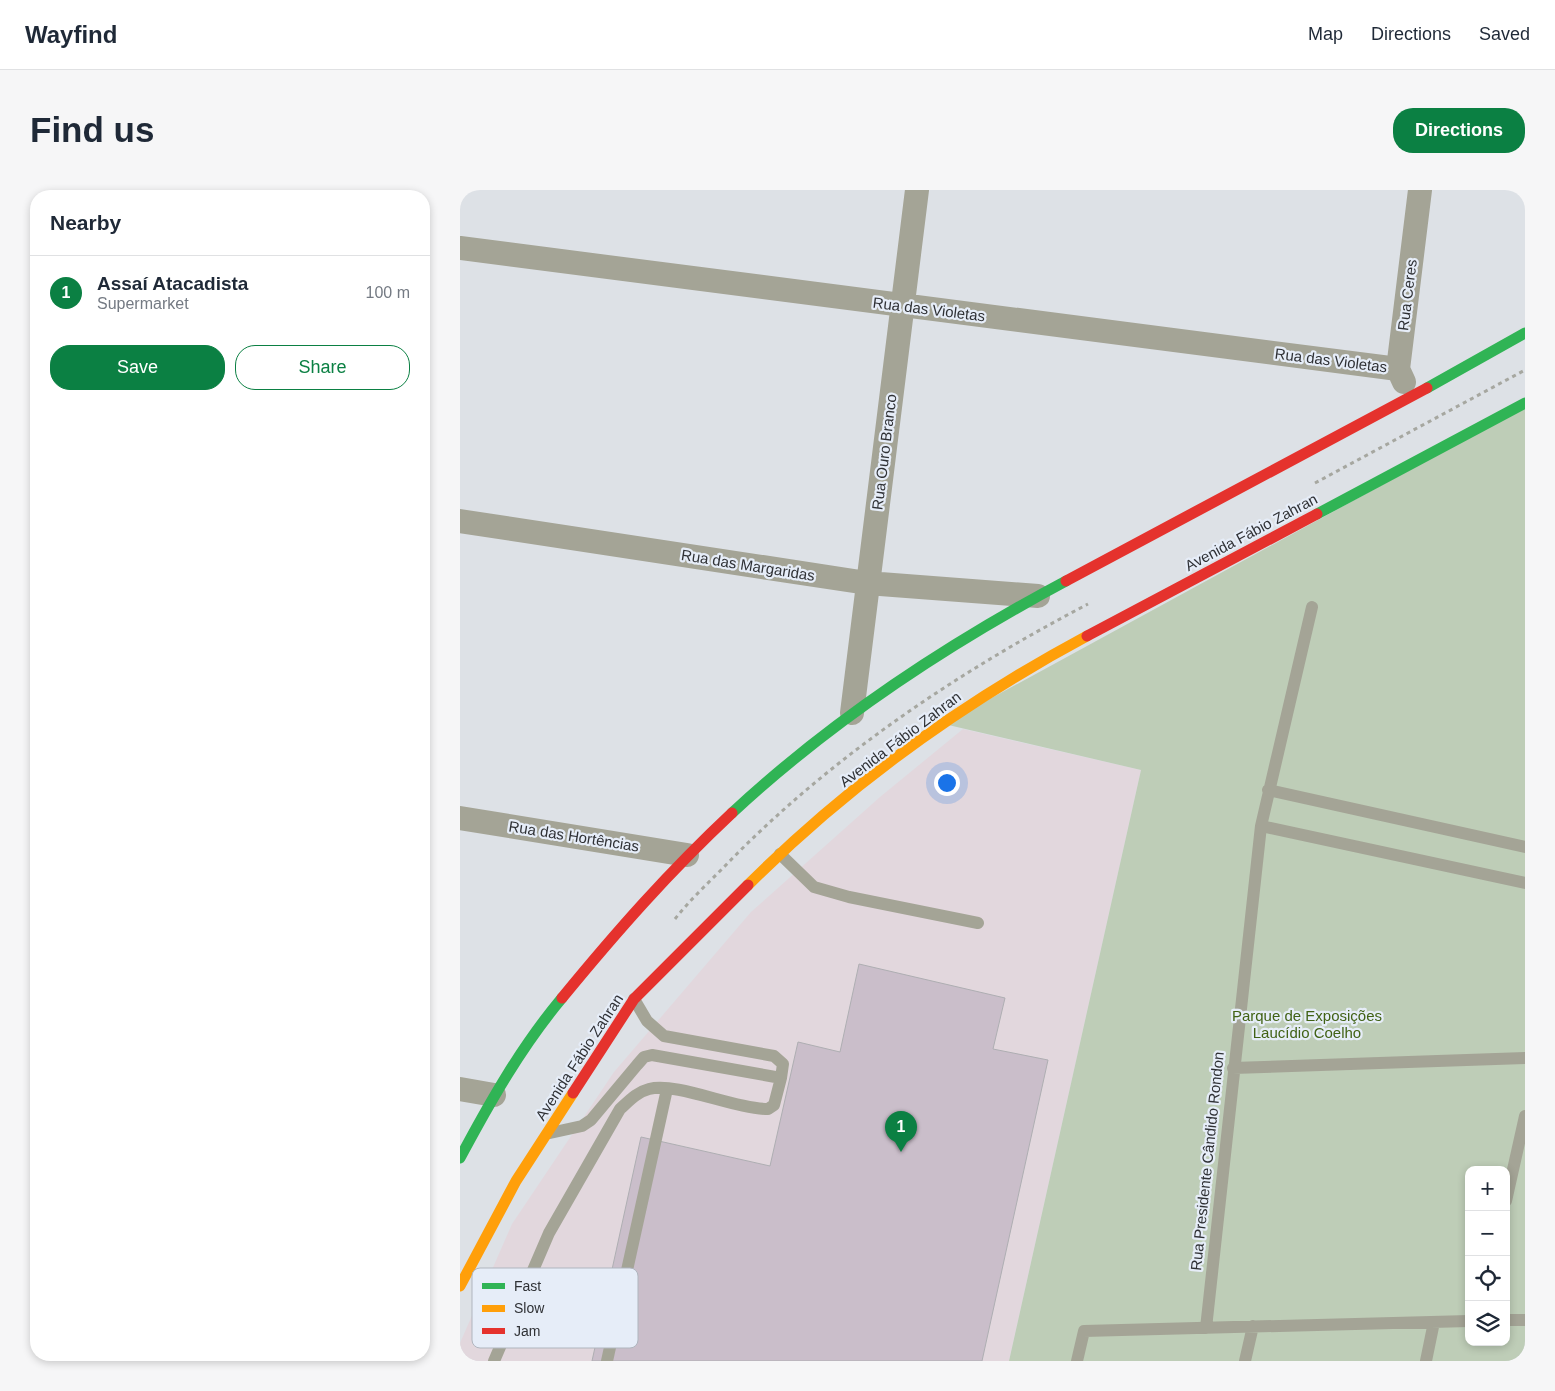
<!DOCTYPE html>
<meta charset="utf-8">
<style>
body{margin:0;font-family:Helvetica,sans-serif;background:#f6f6f7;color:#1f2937}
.controls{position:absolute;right:15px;bottom:15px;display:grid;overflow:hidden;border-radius:10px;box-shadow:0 2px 8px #0003}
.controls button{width:45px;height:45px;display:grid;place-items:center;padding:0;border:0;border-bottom:1px solid #e0e1e3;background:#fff;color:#1f2937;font:25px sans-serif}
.you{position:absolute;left:486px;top:592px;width:18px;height:18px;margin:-12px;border:4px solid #fff;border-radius:50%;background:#1a73e8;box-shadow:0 0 0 8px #1a73e833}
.badge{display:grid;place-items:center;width:32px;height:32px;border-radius:50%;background:#0b8043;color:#fff;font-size:16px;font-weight:700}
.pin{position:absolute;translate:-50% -41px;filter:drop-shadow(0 1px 2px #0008)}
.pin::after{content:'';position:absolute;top:26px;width:18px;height:15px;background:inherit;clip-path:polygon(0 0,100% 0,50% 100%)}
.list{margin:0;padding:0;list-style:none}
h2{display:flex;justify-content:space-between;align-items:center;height:65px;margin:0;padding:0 20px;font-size:21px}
h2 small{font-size:16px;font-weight:400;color:#747a83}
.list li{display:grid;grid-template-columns:32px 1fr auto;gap:15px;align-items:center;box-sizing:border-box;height:75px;padding:0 20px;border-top:1px solid #e0e1e3}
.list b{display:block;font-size:19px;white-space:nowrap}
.list p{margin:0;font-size:16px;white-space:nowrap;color:#747a83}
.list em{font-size:16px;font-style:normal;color:#747a83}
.actions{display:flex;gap:10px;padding:15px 20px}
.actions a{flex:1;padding:11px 0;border:1px solid #0b8043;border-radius:20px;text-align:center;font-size:18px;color:#0b8043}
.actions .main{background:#0b8043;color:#fff}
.icon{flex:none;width:28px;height:28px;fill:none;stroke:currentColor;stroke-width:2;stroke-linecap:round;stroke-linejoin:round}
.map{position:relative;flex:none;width:1065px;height:1171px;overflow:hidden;border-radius:20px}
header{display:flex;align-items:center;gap:30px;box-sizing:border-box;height:70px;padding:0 25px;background:#fff;border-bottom:1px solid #e0e1e3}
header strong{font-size:24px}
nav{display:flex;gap:28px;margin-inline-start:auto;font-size:18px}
.intro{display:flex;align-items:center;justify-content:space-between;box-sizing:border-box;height:120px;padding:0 30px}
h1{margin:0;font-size:35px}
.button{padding:12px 22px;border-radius:20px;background:#0b8043;color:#fff;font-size:18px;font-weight:700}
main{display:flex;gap:30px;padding:0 30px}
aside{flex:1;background:#fff;border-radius:20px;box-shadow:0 2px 8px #0003}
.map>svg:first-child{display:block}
</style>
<header>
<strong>Wayfind</strong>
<nav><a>Map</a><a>Directions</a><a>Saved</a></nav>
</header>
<div class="intro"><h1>Find us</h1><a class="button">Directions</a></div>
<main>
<aside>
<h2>Nearby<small></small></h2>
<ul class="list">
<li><span class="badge">1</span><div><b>Assaí Atacadista</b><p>Supermarket</p></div><em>100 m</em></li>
</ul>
<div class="actions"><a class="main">Save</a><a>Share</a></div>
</aside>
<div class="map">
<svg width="1065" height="1171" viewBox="0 0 1065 1171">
<rect width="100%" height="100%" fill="#dde1e6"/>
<path fill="#e2d7dd" d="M 503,539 L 681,580 L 549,1171 L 0,1171 L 0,1153 L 52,1034 L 154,882 L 291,722 L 420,607 Z"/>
<path fill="#becdb7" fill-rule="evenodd" d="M 1065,217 L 1065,1171 L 549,1171 L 681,580 L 484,534 ZM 1009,980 L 1046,980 L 1046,1152 L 1009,1152 Z"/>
<path fill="#cabeca" stroke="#aeaeb2" d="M 399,774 L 545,808 L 533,859 L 588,870 L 522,1171 L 132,1171 L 181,947 L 310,976 L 338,852 L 380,862 Z"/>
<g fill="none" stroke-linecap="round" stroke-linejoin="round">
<path stroke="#a6a7a0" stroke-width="3" stroke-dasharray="4 4" stroke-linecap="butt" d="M 855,293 L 1065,180
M 215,729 C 229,711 247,694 264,677 C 368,569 496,483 628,414"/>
<path stroke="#a4a496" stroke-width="12" d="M 808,600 L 1065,657
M 801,636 L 1065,693
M 320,664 L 354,697 L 389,707 L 518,733
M 773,878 L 1065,868
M 90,943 L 122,936 L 131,930 L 177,875 L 184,867 L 192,865 L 321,888 L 323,874 L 314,866 L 204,846 L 187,831 L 174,809
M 1046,1011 L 1065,926
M 1046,1130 L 1065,1130
M 746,1138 L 801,636 L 852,417
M 34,1171 L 89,1043 L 160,919 C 169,911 177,902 189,899 C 218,892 274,919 308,919 L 314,915 L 321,888
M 147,1171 L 207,899
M 617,1171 L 624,1141 L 1009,1131
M 785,1171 L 793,1136
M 966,1171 L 974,1132"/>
<path stroke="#a4a496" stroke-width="24" d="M 0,58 L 938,179
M 944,192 L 938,179 L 960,0
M 0,331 L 407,393 L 578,406
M 392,523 L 457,0
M 0,628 L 227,665
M 0,899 L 34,905"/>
<path stroke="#30b455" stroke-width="11" d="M 967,198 L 1065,143
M 857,324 L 1065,213
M 272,623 C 372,530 486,455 606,391
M 0,968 C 30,912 61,857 102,808"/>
<path stroke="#ff9f0a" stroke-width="11" d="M 288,695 C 387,596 504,512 627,446
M 0,1096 L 56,991 L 113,903"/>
<path stroke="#e5322d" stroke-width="11" d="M 606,391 L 967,198
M 627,446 L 857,324
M 102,808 C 157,741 209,682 272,623
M 113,903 L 174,809 L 288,695"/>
</g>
<g text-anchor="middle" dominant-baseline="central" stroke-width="4.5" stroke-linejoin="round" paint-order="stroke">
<g font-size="15" fill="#2f3135" stroke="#e6edf8">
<text transform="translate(947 105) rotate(-83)">Rua Ceres</text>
<text transform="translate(469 119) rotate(7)">Rua das Violetas</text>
<text transform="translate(871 170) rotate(7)">Rua das Violetas</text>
<text transform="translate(424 262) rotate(-83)">Rua Ouro Branco</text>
<text transform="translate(791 342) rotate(-28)">Avenida Fábio Zahran</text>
<text transform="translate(288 375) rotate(9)">Rua das Margaridas</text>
<text transform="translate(440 549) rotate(-37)">Avenida Fábio Zahran</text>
<text transform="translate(114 646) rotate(9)">Rua das Hortências</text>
<text transform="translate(119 867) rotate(-57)">Avenida Fábio Zahran</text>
<text transform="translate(747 971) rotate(-84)">Rua Presidente Cândido Rondon</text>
</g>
<g font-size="15" fill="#416215" stroke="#e6edf8">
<text x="847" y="825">Parque de Exposições<tspan x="847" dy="17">Laucídio Coelho</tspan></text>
</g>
</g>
<rect x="12" y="1078" width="166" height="80" rx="8" fill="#e6edf8" stroke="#afb5be" stroke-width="1"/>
<rect x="22" y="1093" width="23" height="6" fill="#30b455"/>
<rect x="22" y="1115" width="23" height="7" fill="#ff9f0a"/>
<rect x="22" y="1138" width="23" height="6" fill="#e5322d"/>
<g font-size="14" fill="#2f3135">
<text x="54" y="1101">Fast</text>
<text x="54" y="1123">Slow</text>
<text x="54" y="1146">Jam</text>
</g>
</svg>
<div class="controls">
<button>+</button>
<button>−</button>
<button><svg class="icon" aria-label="locate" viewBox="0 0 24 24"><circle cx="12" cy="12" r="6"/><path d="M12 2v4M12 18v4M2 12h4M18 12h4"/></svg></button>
<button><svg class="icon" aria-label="layers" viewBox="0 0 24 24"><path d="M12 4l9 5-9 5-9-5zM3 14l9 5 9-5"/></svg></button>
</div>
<div class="you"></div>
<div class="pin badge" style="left:441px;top:962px">1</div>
</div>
</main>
